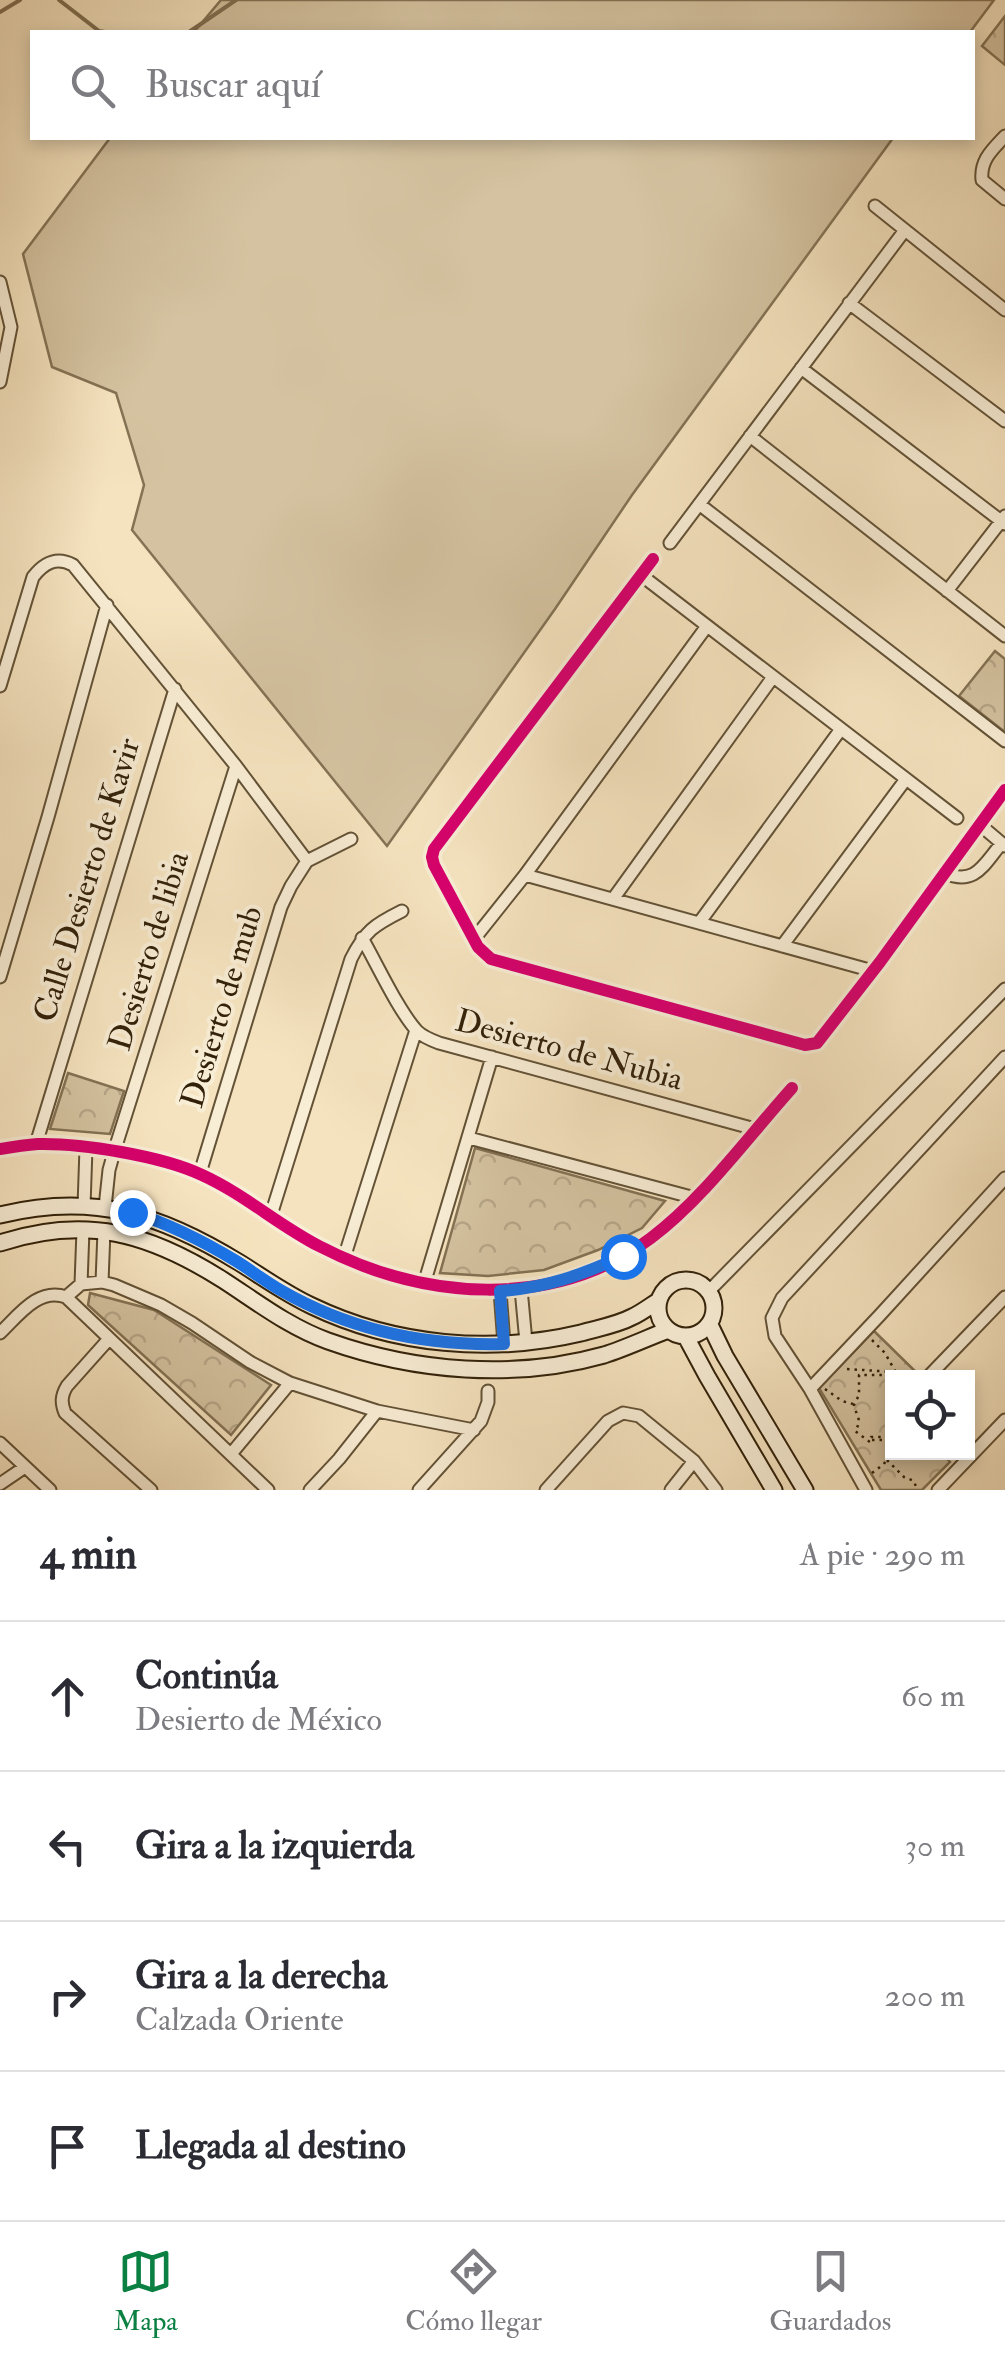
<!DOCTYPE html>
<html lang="es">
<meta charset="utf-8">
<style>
body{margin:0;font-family:"IM FELL Double Pica",serif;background:#f2f2f3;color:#2b2b33}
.controls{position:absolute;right:30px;bottom:30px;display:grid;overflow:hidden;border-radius:0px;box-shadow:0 5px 15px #0003}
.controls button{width:90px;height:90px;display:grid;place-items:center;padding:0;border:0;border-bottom:2px solid #e1e1e2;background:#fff;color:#2b2b33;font:50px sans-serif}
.stop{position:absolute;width:30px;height:30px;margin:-22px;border:8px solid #1a73e8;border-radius:50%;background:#fff}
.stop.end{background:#1a73e8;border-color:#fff;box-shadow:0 2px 10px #0008}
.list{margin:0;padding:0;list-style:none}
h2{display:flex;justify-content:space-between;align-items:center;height:130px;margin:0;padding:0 40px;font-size:42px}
h2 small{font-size:32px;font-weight:400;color:#7c7c81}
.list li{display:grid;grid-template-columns:65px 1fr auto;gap:30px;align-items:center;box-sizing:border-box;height:150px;padding:0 40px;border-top:2px solid #e1e1e2}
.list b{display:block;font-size:38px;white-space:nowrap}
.list p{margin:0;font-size:32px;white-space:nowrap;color:#7c7c81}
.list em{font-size:32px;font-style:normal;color:#7c7c81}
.icon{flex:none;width:55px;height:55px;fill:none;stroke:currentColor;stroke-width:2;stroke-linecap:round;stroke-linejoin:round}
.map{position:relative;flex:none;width:1005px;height:1490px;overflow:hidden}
.search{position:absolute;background:#fff;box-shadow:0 5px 15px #0003;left:30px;right:30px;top:30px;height:110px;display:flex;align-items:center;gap:25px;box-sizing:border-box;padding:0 35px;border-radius:0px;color:#7c7c81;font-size:38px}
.sheet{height:730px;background:#fff}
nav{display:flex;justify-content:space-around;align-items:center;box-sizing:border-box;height:140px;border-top:2px solid #e1e1e2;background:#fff;font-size:28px;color:#7c7c81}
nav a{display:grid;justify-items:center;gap:5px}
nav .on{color:#0b8043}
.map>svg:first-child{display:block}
</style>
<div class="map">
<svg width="1005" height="1490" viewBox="0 0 1005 1490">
<defs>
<pattern id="park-crowns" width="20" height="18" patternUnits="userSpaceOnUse" patternTransform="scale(2.5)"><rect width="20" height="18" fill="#d4c2a0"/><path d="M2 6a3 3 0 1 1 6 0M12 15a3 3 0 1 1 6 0" fill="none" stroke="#b6a688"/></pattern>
</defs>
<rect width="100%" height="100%" fill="#f5e3bf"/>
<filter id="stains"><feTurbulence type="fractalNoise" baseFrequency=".002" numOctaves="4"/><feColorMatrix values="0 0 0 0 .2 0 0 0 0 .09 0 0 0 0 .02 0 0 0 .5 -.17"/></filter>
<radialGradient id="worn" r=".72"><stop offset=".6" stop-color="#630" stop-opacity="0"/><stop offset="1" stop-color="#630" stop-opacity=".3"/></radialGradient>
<path fill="#d4c2a0" stroke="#837254" stroke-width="2.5" d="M 221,0 L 994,0 L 970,32 L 194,32 Z
M 110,138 L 893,138 L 632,495 L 555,609 L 387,846 L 132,530 L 144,485 L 116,393 L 52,367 L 23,254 Z"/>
<path fill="url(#park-crowns)" stroke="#837254" stroke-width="2.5" d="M 1005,16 L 1005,65 L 982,46 Z
M 995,651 L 1005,659 L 1005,732 L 959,696 Z
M 68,1073 L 124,1091 L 110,1134 L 50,1129 Z
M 475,1148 L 665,1201 L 642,1228 L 598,1250 L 544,1270 L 488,1276 L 440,1273 Z
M 90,1293 L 154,1310 L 271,1385 L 231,1435 L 88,1305 Z
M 874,1331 L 918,1374 L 915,1377 L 892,1378 L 892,1452 L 942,1453 L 950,1462 L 922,1490 L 881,1490 L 819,1388 Z"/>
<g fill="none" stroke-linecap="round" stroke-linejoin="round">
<path stroke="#7f6e51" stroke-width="4" d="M 59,0 L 99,31 L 105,32
M 0,12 L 20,0
M 189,32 L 236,0"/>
<g stroke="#635236" stroke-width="15">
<path id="street" d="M 1005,136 C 992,150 980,160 982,180 L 1005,199
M 875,206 L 905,230
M 0,282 L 11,327 L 0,382
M 849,303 L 1005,421
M 801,368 L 1005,524
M 750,436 L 1005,636
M 699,504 L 1005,741
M 670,543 L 905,230 L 1005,310
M 653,559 L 434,849 L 432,857 L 434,865 L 478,947 L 491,959 L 805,1045 L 817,1043 L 880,962 L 1005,790
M 641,575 L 957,818
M 947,591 L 1005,516
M 0,686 L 33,577 C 44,563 56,556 73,565 L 236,766 L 307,861
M 979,824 L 1005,846
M 944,873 C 976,886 983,865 1002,843
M 525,875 L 873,971
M 613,899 L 773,677
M 699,923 L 841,729
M 362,938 C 377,964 398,1010 417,1031 C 423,1037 431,1040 439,1043 L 755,1129
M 474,939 L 525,875 L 707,626
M 782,946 L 906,779
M 0,977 L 48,817 L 107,605
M 469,1138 L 695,1198
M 36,1144 L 175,689
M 0,1149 C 12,1147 25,1145 38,1144 C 81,1143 162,1156 202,1175 C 244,1194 278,1225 319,1246 C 423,1300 553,1311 651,1238 C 703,1199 748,1137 792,1088
M 200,1173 L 281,907 L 291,886 L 307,861 L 351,839
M 84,1206 L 86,1148
M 105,1207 L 109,1170 L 114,1152 L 236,766
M 271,1215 L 351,959 C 365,931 374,925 402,911
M 344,1258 L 416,1030
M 102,1282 L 104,1231
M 81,1284 L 83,1230
M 424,1284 L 492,1057
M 521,1289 L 526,1342
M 500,1291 L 504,1344
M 709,1291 L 1005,989
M 66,1297 L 81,1284 L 102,1282 L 114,1285 L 161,1305 L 192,1323 L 250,1362 L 290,1383 L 377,1411 L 474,1430
M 66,1297 L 268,1490
M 0,1333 C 18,1316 38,1287 66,1297
M 108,1340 L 67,1386 C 61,1396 61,1403 65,1413 L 151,1490
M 927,1378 L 1005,1297
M 810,1389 L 880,1315 L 1005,1178
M 0,1443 L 50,1490
M 231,1454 L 290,1383
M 0,1484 L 25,1467
M 310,1490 L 339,1459 L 377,1411
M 419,1490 L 481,1421 L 488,1402 L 488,1391
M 546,1490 L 608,1421 L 623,1413 L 639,1416 L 694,1461 L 716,1490
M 671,1490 L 694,1461
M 866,1490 L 810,1389 L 775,1336 L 772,1318 L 782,1298 L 1005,1057
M 938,1490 L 1005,1420"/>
</g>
<g stroke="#322109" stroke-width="19">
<path id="secondary" d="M 0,1215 C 93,1192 160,1214 240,1263 C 264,1278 286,1294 312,1306 C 395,1346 492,1354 581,1333 C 598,1328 617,1325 632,1317 C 641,1313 650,1306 658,1301
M 0,1243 C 86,1215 149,1233 223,1280 C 257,1302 289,1327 328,1341 C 415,1372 515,1380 604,1355 C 626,1348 647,1338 668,1330
M658 1308a28 28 0 1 1 56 0a28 28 0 1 1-56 0Z
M 710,1325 L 725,1356 L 805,1490
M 686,1337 L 707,1376 L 774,1490"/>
</g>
<path stroke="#322109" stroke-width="2.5" stroke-dasharray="2.5 5" stroke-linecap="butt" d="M 872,1340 L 885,1353 L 899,1378
M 847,1369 L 894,1372
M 825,1389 L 842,1401 L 853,1404
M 892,1397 L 890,1395 L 889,1375 L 859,1375 L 859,1395 L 854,1405 C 856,1416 863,1419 855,1431 L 870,1442 L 871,1437 L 890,1437 L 890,1413 L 892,1413
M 872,1440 L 892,1440
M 887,1460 L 904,1477 L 914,1481 L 917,1490
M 872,1473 L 884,1464 L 892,1449"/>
<use href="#street" stroke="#f8edd5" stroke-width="11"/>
<use href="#secondary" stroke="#f8edd5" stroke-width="15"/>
<g stroke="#f8edd5" stroke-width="19">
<path id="cycleway" d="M 653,559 L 434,849 L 432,857 L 434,865 L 478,947 L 491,959 L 805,1045 L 817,1043 L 880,962 L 1005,790
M 0,1149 C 12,1147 25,1145 38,1144 C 81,1143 162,1156 202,1175 C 244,1194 278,1225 319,1246 C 423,1300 553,1311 651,1238 C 703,1199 748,1137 792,1088"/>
</g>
<use href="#cycleway" stroke="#d6006c" stroke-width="12"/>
</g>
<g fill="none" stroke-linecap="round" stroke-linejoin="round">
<path stroke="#1a73e8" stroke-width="12" d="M 132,1212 C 169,1224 203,1241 236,1261 C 252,1271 266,1282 282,1291 C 350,1330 425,1346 504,1344 L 500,1291 C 545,1288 582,1275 623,1256"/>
</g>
<g text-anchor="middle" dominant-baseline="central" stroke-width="8" stroke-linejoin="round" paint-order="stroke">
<g font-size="32" fill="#322109" stroke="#f8edd5">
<text transform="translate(87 880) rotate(-73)">Calle Desierto de Kavir</text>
<text transform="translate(149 951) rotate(-73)">Desierto de libia</text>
<text transform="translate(222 1007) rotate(-73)">Desierto de mub</text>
<text transform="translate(569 1050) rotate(15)">Desierto de Nubia</text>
</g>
</g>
<rect width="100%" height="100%" filter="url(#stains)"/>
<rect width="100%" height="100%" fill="url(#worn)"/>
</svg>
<div class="controls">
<button><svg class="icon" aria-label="locate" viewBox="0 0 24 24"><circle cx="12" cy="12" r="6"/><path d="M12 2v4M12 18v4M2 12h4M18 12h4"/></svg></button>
</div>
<div class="stop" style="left:623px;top:1256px"></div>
<div class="stop end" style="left:132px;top:1212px"></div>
<div class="search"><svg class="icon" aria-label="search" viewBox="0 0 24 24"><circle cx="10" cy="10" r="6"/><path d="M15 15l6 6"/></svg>Buscar aquí</div>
</div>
<section class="sheet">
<h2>4 min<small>A pie · 290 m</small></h2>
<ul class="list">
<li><svg class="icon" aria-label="ahead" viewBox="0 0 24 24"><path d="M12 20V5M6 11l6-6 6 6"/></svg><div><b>Continúa</b><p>Desierto de México</p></div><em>60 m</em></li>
<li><svg class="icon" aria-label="left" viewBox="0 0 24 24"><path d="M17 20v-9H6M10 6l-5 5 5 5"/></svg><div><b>Gira a la izquierda</b></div><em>30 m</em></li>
<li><svg class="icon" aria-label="right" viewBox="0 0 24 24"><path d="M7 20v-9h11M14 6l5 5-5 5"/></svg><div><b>Gira a la derecha</b><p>Calzada Oriente</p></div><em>200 m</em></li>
<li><svg class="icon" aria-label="arrive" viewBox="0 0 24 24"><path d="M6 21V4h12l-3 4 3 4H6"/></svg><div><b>Llegada al destino</b></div></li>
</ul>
</section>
<nav>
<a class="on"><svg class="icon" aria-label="map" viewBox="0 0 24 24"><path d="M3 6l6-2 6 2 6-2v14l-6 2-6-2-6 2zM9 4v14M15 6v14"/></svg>Mapa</a>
<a><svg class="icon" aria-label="directions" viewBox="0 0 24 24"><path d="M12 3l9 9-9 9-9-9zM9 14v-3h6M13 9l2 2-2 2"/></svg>Cómo llegar</a>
<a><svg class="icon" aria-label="saved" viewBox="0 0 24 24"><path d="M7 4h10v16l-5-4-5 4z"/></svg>Guardados</a>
</nav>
